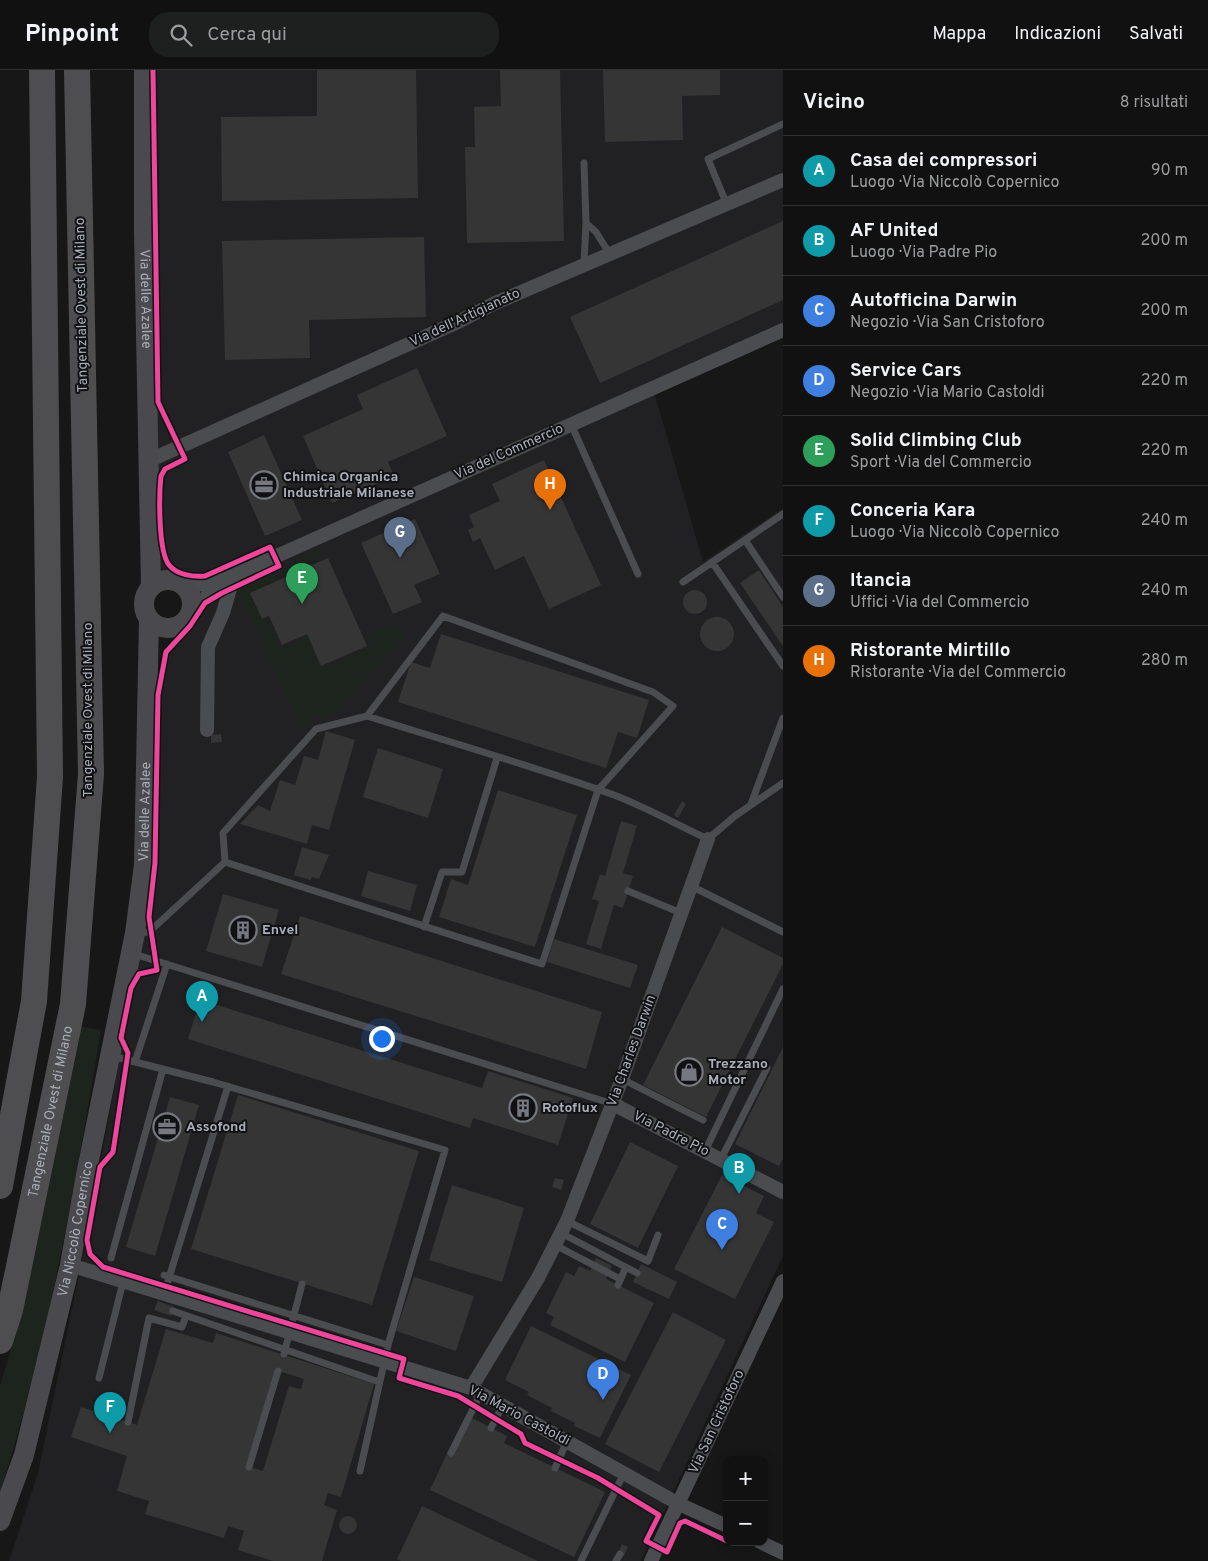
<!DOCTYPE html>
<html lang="it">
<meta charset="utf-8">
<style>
body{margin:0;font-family:Overpass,sans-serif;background:#1e1f1f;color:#f1f3f6}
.controls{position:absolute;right:15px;bottom:15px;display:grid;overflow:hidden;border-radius:10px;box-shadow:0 2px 12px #0003}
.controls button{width:45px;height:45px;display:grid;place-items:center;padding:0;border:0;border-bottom:1px solid #303131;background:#111;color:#f1f3f6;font:25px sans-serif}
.you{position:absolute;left:381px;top:968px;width:18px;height:18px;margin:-12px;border:4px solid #fff;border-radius:50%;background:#1a73e8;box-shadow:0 0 0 8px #1a73e833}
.badge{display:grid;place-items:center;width:32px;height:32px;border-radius:50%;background:#0f766e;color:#fff;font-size:16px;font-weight:700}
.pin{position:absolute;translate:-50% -41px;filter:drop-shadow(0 1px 2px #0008)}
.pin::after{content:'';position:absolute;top:26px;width:18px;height:15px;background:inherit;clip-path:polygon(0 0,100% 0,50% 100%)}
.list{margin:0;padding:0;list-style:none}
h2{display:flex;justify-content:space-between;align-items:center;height:65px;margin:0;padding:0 20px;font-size:21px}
h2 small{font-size:16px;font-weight:400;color:#9c9d9f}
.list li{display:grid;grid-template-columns:32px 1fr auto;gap:15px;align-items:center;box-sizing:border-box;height:70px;padding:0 20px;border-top:1px solid #303131}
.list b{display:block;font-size:19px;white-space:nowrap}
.list p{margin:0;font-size:16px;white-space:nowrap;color:#9c9d9f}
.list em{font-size:16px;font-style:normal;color:#9c9d9f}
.icon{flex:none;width:28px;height:28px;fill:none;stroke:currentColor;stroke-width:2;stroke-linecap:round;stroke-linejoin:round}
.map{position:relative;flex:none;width:783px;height:1491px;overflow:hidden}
header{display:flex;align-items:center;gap:30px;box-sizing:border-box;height:70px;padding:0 25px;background:#111;border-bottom:1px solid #303131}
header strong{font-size:24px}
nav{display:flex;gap:28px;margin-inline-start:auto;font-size:18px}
.search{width:350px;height:45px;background:#1e1f1f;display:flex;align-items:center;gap:12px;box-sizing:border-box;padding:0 18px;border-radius:20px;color:#9c9d9f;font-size:19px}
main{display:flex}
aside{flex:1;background:#111}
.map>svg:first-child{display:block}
</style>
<header>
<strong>Pinpoint</strong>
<div class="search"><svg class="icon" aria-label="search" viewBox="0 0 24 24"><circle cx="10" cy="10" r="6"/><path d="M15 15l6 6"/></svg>Cerca qui</div>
<nav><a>Mappa</a><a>Indicazioni</a><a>Salvati</a></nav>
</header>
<main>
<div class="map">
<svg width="783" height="1491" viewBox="0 0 783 1491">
<rect width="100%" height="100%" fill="#171717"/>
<path fill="#212123" d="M 142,0 L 783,0 L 783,260 L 653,318 L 703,492 L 783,438 L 783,1186 L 641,1491 L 9,1491 L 38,1403 L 87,1166 L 143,862 L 151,848 L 156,793 L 159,626 L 165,589 L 176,567 L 198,548 L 217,524 L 250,508 L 317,491 L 198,511 L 169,510 L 149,478 Z"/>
<path fill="#1d241e" d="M 320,480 L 322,485 L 277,505 L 279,510 L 266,547 L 280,578 L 308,566 L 323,598 L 371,577 L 366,566 L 397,552 L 404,568 L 327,650 L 316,646 L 302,662 L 237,517 Z
M 76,956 L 101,960 C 75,1115 49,1272 0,1422 L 0,1315 L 12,1277 L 44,1141 Z"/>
<path fill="#353536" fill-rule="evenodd" d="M 317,0 L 416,0 L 418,128 L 222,131 L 221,47 L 317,46 Z
M 500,0 L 560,0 L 564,171 L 467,173 L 465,77 L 475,77 L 474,37 L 501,36 Z
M 603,0 L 720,0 L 720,25 L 682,26 L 683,70 L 605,72 Z
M 783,151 L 783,230 L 600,313 L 570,247 Z
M 424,167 L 426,247 L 309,250 L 310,288 L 225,290 L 222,171 Z
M 417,298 L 447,366 L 388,392 L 394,406 L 332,433 L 303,366 L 363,339 L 357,325 Z
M 264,365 L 302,450 L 265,466 L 228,382 Z
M 544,390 L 601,515 L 549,539 L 524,486 L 495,500 L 480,468 L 473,472 L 468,460 L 474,457 L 469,445 L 500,431 L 492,414 Z
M 415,449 L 440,504 L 414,515 L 422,532 L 393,544 L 361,473 Z
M 328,488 L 367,576 L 321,596 L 307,564 L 282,575 L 269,546 L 262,549 L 250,523 Z
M 759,500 L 783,537 L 783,576 L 740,513 Z
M683 532a12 12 0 1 1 24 0a12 12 0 1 1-24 0Z
M700 564a17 17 0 1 1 34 0a17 17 0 1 1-34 0Z
M 441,564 L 649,630 L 637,668 L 618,662 L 606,698 L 398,632 L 411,592 L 430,598 Z
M 326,661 L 355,670 L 329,760 L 312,755 L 307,774 L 240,754 L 258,735 L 270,741 L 280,710 L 295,715 L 304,686 L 318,690 Z
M 221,664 L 222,672 L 211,673 L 211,665 Z
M 378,678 L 443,699 L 428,748 L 363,727 Z
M 498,720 L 577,745 L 535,877 L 439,847 L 451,809 L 468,815 Z
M 682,731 L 686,734 L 678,748 L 674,745 Z
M 621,751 L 637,756 L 623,803 L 633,806 L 623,838 L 614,835 L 601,879 L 586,874 L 599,831 L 592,829 L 600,804 L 605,806 Z
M 302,777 L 329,785 L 319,809 L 312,807 L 310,810 L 294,805 Z
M 368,801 L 417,815 L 410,841 L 361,826 Z
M 223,824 L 279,840 L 262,897 L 206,881 Z
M 300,846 L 602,942 L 586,999 L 281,904 Z
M 722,857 L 783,888 L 783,894 L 706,1047 L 643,1015 Z
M 554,869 L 638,895 L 630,918 L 547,892 Z
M 202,923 L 219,928 L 217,935 L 482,1018 L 488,1001 L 573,1028 L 558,1075 L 473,1048 L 470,1058 L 188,969 Z
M 783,977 L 783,1089 L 779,1096 L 735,1074 Z
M 238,1025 L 419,1081 L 372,1235 L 191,1179 Z
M 170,1027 L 199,1035 L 155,1186 L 126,1177 Z
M 630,1072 L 678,1096 L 638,1178 L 590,1154 Z
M 722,1105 L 764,1126 L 756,1143 L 774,1152 L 735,1229 L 674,1199 Z
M 555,1108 L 564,1110 L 561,1120 L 552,1117 Z
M 452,1115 L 524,1138 L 502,1212 L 429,1190 Z
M 596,1188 L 612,1196 L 606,1209 L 654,1233 L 625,1292 L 550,1255 L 554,1247 L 546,1243 L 566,1202 L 574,1206 L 579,1196 L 590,1201 Z
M 641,1194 L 677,1212 L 669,1229 L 633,1212 Z
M 414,1207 L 474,1226 L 456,1281 L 396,1261 Z
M 158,1231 L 174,1237 L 171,1246 L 154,1240 Z
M 673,1242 L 726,1270 L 659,1402 L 605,1374 Z
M 531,1256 L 631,1305 L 600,1368 L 574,1356 L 575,1353 L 551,1341 L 552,1338 L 527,1325 L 529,1322 L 505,1310 Z
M 166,1259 L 213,1273 L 216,1263 L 374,1314 L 341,1427 L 328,1423 L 324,1435 L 337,1440 L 322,1491 L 273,1491 L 238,1480 L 244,1461 L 228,1456 L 224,1468 L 145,1444 L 149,1431 L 117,1421 L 127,1386 L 71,1367 L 81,1337 L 137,1355 ZM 275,1300 L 304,1309 L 301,1319 L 289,1316 L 263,1401 L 246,1396 Z
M 472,1348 L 507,1366 L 504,1373 L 605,1422 L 574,1487 L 430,1420 L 448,1381 L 454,1384 Z
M 422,1436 L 458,1453 L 538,1491 L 401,1491 L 397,1489 Z
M339 1455a9 9 0 1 1 18 0a9 9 0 1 1-18 0Z
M 622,1474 L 628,1477 L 624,1486 L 618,1483 Z"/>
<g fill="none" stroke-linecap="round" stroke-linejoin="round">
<path stroke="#4b4c50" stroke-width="7" d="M 584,93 L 586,153
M 727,135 L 708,89 L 783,54
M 584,194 L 586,153 L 596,162 L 609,183
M 571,354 L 638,504
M 745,470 L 783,527
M 712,492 L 783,596
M 683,512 L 783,444
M 751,734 L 783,648
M 225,792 L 223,763 L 316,659 L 367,646
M 691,816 L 783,862
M 628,821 L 681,843
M 424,857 L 442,802 L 462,802 L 497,688
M 136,863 L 149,862 L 225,792 L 542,894 L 598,720 L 673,636 L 653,622 L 443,546 L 367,646 C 449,672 533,696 614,725 C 646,737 677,755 708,769 L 735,746 L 783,713
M 131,883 L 613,1034
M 112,986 L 213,1012 L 445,1080 L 388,1275 L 360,1401
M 135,992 L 167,894
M 622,1009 L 703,1050
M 705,1081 L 783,919
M 721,1089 L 767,998
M 567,1151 L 648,1191 L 658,1165
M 561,1163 L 637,1203
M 555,1175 L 620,1209
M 111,1188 L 163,999
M 164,1205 L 388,1275
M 618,1215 L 626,1197
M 164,1224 L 228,1016
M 173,1241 L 379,1312
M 284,1284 L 302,1214
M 99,1308 L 123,1212
M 128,1352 L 149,1248 L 182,1257 L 186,1246
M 491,1358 L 503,1335
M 451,1383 L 481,1323
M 249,1397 L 278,1301
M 555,1398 L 567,1371
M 581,1491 L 624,1403
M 616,1491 L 620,1484"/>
<path stroke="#4b4c50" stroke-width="14" d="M 148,391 L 460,251 L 493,234 L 783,110
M 183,515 L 194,516 L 234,505 L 783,260
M 190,545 L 208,525 L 228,510
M 207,660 L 208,577 L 223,543 L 234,505
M 613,1034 L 783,1122
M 70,1195 L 471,1318 L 679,1434 L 727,1456
M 471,1318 L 538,1208 L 567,1151 L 622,1009 L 708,769
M 760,1472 L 783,1483
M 651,1491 L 783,1211"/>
<g stroke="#4a4a4e" stroke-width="20">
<path id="s1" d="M 144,0 L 144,161 L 151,517"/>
<circle cx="168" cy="534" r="24"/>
<path id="s2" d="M 0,1451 L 24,1385 L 70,1195 L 86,1105 L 135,863 L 144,795 L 149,549"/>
</g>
<g stroke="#4e4e51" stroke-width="26">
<path d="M 0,1116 L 34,931 L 50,707 L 42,0"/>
<path id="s3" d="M 0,1271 L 10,1240 L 73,934 L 91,704 L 77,0"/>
</g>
<g stroke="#111113" stroke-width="8">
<path id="cycleway" d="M 153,0 L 158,332 L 185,389 L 165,399 L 161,406 C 159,424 158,481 169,495 C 177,505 193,507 205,506 L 270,477 L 279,496 L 222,523 L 205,533 L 190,556 L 166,582 L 158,625 L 155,793 L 149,847 L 157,900 L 139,904 L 131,918 L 121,968 L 128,983 L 113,1082 L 100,1097 L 87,1170 L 90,1184 L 103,1197 L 404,1289 L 399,1308 L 458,1326 L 521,1364 L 525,1373 L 598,1408 L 659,1445 L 646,1471 L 667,1482 L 680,1453 L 685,1451 L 727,1471"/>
</g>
<use href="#cycleway" stroke="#ed469a" stroke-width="5"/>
</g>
<defs>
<g id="office-ring" transform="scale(1.4375)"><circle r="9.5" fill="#111113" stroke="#757880" stroke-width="1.5"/><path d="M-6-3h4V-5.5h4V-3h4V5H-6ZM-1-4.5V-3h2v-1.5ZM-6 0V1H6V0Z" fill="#757880"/></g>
<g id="building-ring" transform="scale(1.4375)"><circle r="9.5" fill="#111113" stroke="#757880" stroke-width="1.5"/><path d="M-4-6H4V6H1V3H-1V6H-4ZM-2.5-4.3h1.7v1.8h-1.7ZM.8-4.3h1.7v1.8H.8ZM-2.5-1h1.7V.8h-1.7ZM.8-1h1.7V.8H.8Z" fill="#757880"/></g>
<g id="shop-ring" transform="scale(1.4375)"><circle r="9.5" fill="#111113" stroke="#757880" stroke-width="1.5"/><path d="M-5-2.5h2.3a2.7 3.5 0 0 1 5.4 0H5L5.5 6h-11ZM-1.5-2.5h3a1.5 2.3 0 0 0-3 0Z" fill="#757880"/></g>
</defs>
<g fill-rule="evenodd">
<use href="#office-ring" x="264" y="415"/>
<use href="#building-ring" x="243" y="860"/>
<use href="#shop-ring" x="689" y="1002"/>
<use href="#building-ring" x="523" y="1038"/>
<use href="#office-ring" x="167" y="1057"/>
</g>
<g text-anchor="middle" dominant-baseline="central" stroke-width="4" stroke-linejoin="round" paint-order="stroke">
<g font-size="14" fill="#a8adb8" stroke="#111113">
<text stroke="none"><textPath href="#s1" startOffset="229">Via delle Azalee</textPath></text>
<text transform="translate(82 235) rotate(-91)">Tangenziale Ovest di Milano</text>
<text transform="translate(465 248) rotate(-25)">Via dell'Artigianato</text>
<text transform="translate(509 382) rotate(-24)">Via del Commercio</text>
<text transform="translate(88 640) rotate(-90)">Tangenziale Ovest di Milano</text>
<text stroke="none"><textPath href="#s2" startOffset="726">Via delle Azalee</textPath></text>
<text transform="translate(632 981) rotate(-70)">Via Charles Darwin</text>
<text stroke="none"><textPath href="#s3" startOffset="235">Tangenziale Ovest di Milano</textPath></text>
<text transform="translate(671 1064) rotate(27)">Via Padre Pio</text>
<text stroke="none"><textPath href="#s2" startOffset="302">Via Niccolò Copernico</textPath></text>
<text transform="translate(519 1346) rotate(28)">Via Mario Castoldi</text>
<text transform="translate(717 1352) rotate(-65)">Via San Cristoforo</text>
</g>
<g font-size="14" font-weight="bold" fill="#a8adb8" stroke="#111113" text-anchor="start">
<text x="283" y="407">Chimica Organica<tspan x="283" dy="16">Industriale Milanese</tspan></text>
<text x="262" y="860">Envel</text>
<text x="708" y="994">Trezzano<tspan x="708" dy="16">Motor</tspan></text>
<text x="542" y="1038">Rotoflux</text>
<text x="186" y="1057">Assofond</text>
</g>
</g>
</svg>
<div class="controls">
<button>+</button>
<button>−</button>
</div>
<div class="you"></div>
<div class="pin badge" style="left:202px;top:952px;background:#0f9aa8">A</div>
<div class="pin badge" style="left:739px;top:1124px;background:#0f9aa8">B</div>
<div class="pin badge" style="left:722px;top:1180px;background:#3f7fe0">C</div>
<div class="pin badge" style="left:603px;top:1330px;background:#3f7fe0">D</div>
<div class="pin badge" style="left:302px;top:534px;background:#2e9e5b">E</div>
<div class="pin badge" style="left:110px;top:1363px;background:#0f9aa8">F</div>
<div class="pin badge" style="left:400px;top:488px;background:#5c6f8a">G</div>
<div class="pin badge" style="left:550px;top:440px;background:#e8710a">H</div>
</div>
<aside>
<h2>Vicino<small>8 risultati</small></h2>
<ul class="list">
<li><span class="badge" style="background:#0f9aa8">A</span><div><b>Casa dei compressori</b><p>Luogo · Via Niccolò Copernico</p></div><em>90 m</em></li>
<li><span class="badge" style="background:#0f9aa8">B</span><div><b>AF United</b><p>Luogo · Via Padre Pio</p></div><em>200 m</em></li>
<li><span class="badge" style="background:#3f7fe0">C</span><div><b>Autofficina Darwin</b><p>Negozio · Via San Cristoforo</p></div><em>200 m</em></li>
<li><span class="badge" style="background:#3f7fe0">D</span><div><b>Service Cars</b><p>Negozio · Via Mario Castoldi</p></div><em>220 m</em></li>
<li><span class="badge" style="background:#2e9e5b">E</span><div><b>Solid Climbing Club</b><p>Sport · Via del Commercio</p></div><em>220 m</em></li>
<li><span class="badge" style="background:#0f9aa8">F</span><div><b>Conceria Kara</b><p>Luogo · Via Niccolò Copernico</p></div><em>240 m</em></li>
<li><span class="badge" style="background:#5c6f8a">G</span><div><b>Itancia</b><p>Uffici · Via del Commercio</p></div><em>240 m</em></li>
<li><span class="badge" style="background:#e8710a">H</span><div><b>Ristorante Mirtillo</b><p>Ristorante · Via del Commercio</p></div><em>280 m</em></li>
</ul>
</aside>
</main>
